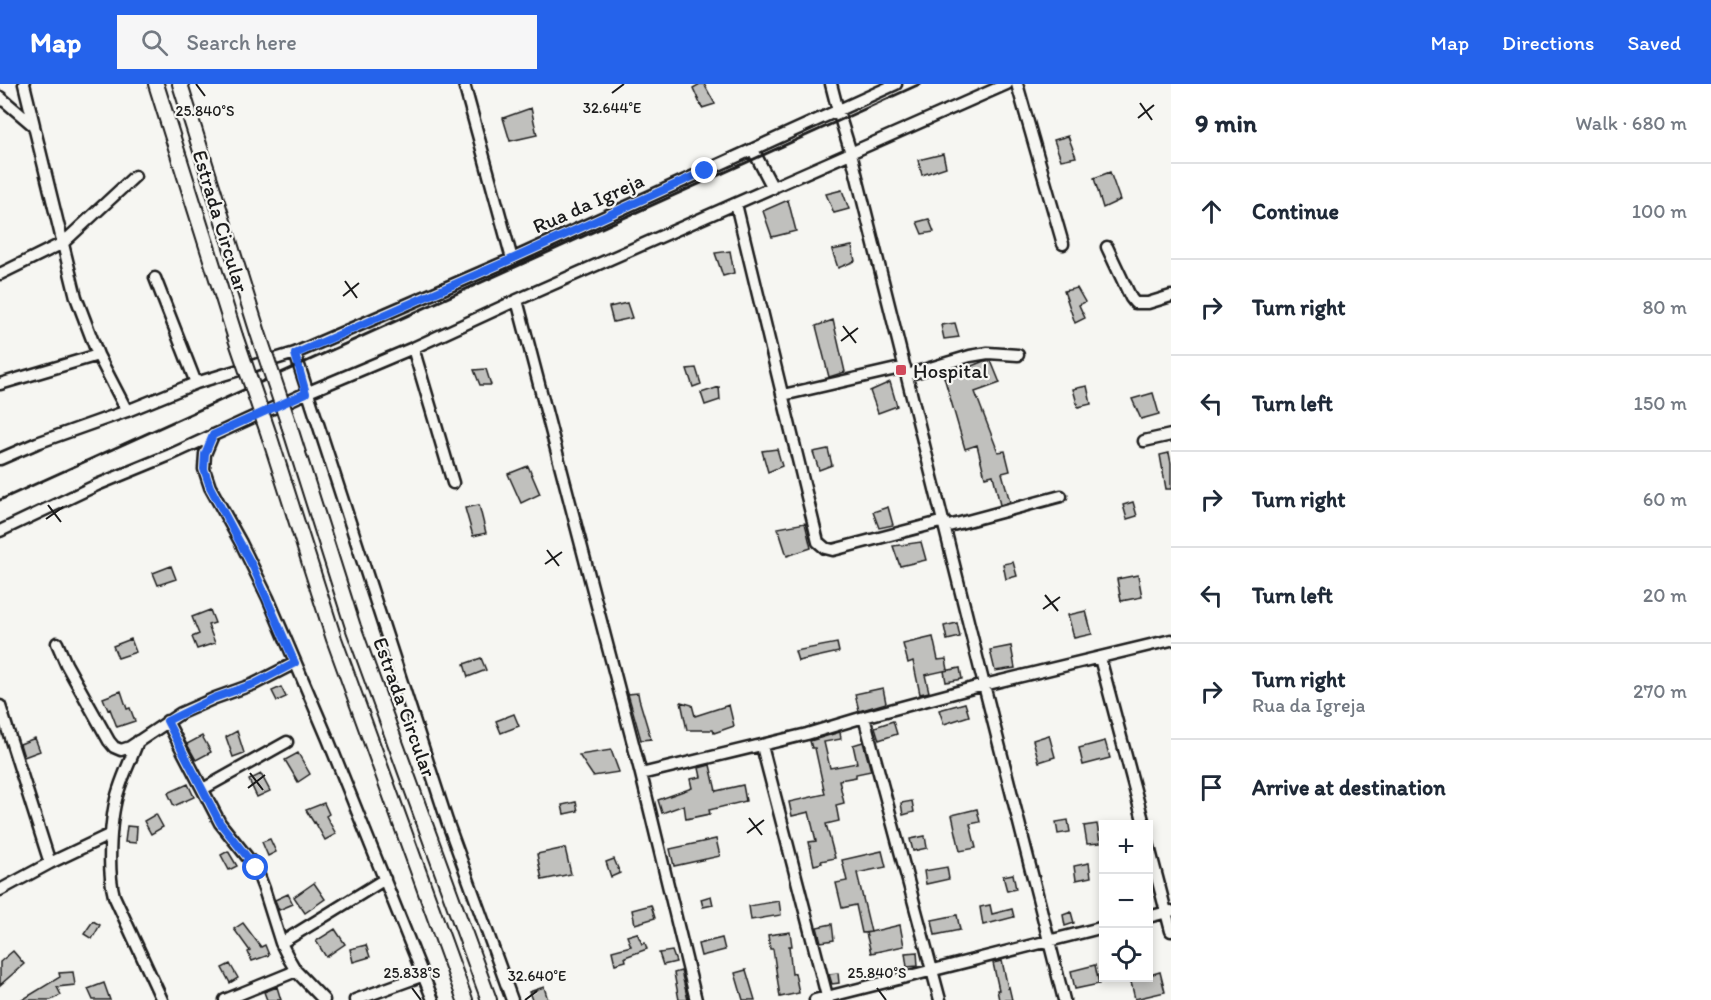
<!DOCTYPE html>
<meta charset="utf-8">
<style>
body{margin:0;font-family:Itim,sans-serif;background:#f6f6f7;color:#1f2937}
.controls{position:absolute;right:18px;bottom:18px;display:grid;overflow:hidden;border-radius:0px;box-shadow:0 3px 9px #0003}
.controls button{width:54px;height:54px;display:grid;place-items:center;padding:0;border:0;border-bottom:2px solid #e0e1e3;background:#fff;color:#1f2937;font:30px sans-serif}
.stop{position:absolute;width:18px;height:18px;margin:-14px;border:4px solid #2563eb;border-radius:50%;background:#fff}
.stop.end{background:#2563eb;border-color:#fff;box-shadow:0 2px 6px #0008}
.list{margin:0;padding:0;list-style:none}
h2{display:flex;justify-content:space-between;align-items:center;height:78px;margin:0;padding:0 24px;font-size:26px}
h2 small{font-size:20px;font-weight:400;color:#747a83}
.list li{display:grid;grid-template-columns:39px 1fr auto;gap:18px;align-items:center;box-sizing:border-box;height:96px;padding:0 24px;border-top:2px solid #e0e1e3}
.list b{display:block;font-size:22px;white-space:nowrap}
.list p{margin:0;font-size:20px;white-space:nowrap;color:#747a83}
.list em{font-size:20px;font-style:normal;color:#747a83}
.icon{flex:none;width:33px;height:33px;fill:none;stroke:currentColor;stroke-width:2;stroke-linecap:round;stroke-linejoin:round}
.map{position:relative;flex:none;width:1171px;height:916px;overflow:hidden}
header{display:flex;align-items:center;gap:36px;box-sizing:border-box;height:84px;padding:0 30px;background:#2563eb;color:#fff}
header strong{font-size:28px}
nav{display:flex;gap:33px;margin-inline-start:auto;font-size:21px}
.search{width:420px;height:54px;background:#f6f6f7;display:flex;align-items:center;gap:15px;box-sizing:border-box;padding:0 21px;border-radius:0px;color:#747a83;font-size:22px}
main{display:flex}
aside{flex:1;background:#fff}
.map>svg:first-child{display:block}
</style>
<header>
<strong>Map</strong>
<div class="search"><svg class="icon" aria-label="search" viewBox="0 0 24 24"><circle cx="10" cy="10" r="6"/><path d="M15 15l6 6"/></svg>Search here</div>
<nav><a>Map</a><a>Directions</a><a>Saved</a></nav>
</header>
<main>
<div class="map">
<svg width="1171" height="916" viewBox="0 0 1171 916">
<rect width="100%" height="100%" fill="#f6f6f2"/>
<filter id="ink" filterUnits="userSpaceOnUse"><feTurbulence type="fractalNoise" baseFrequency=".0167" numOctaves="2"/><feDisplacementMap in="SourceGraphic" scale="12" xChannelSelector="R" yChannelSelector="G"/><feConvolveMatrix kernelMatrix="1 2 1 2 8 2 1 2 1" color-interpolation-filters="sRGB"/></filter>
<g filter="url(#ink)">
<path fill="#c0c0bd" stroke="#1c1c1c" stroke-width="1.5" d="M 700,0 L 704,0 L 715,20 L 702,24 L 693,4 Z
M 531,24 L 537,51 L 510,57 L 503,34 Z
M 1068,52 L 1076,73 L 1061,76 L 1054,56 Z
M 943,70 L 946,83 L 922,91 L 918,76 Z
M 1110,88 L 1120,116 L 1103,124 L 1094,94 Z
M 842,106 L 849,125 L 834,129 L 826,110 Z
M 788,116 L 796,147 L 772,153 L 763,127 Z
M 929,135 L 934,148 L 922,150 L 917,138 Z
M 852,162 L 855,177 L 838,184 L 832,166 Z
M 730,167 L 734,189 L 723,192 L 715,169 Z
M 1077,204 L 1085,218 L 1079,221 L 1085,234 L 1075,239 L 1064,207 Z
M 627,219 L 632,234 L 613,238 L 609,223 Z
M 833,236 L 845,288 L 829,293 L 816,242 Z
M 955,239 L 959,253 L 944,255 L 941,241 Z
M 984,277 L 991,277 L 1000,299 L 975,308 L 998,368 L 1005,367 L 1010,387 L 1002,389 L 1010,418 L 1000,421 L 993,391 L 985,393 L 977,361 L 965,365 L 944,293 Z
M 696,284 L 701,300 L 693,303 L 687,285 Z
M 486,285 L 491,301 L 480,301 L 474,286 Z
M 890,298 L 897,322 L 878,329 L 870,307 Z
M 1087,302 L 1091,320 L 1078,323 L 1073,305 Z
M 719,303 L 720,316 L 705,321 L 701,309 Z
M 1153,309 L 1159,330 L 1141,335 L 1132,315 Z
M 777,365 L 782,382 L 768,388 L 762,367 Z
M 828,365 L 832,381 L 819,386 L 813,368 Z
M 1169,369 L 1171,379 L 1171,405 L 1166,405 L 1160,371 Z
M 528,382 L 540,410 L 521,419 L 508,390 Z
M 1133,418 L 1137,432 L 1127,435 L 1123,421 Z
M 479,421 L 486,449 L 473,452 L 465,424 Z
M 888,423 L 893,441 L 879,444 L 873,428 Z
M 805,439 L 811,464 L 787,472 L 778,444 Z
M 921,458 L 926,476 L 900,482 L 893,462 Z
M 1013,478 L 1017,492 L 1006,495 L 1003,480 Z
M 171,482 L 176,495 L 158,501 L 153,489 Z
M 1138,491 L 1142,513 L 1121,517 L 1117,495 Z
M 210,526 L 215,539 L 208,541 L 215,559 L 197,565 L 192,553 L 199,550 L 192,533 Z
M 1086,527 L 1092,550 L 1074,554 L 1068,531 Z
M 957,539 L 960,553 L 947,556 L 944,542 Z
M 933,553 L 938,576 L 946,575 L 948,586 L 925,591 L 929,608 L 920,610 L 913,577 L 908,579 L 903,560 Z
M 131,555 L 136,568 L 118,574 L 113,562 Z
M 837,559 L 839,568 L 798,577 L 795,567 Z
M 1011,562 L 1015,584 L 995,587 L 990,566 Z
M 481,574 L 486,586 L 468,593 L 464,580 Z
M 960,584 L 962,595 L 946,598 L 944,587 Z
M 281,603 L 286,613 L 277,617 L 272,607 Z
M 883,604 L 886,619 L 859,627 L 855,610 Z
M 121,607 L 127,625 L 130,624 L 135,637 L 117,643 L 110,625 L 108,626 L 103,614 Z
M 638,609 L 639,615 L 651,655 L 641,656 L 628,610 Z
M 681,618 L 692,621 L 695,632 L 729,621 L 734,642 L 714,649 L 713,646 L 687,646 Z
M 965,619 L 969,632 L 944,640 L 939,626 Z
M 514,630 L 519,642 L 501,649 L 496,637 Z
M 893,637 L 897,650 L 879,656 L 875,643 Z
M 237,647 L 244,669 L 233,673 L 226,653 Z
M 840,648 L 841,655 L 824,658 L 830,684 L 857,679 L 853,661 L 863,658 L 871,687 L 856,690 L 856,693 L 839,696 L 844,719 L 836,721 L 839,737 L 826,740 L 835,774 L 821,777 L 822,779 L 814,781 L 809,758 L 816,757 L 809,728 L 792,732 L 789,718 L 825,710 L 815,664 L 812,664 L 810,657 Z
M 1049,651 L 1055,673 L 1039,678 L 1033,656 Z
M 202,652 L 211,668 L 196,676 L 187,660 Z
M 35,654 L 40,667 L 24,673 L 20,660 Z
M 1105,657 L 1110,674 L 1083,681 L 1079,664 Z
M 611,666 L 619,688 L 593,692 L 579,671 Z
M 298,669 L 310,690 L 298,698 L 285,676 Z
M 710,681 L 716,707 L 743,701 L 746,717 L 709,726 L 710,730 L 686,735 L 684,721 L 662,729 L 658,716 L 692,704 L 690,695 L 701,693 L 699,684 Z
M 261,690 L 270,707 L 257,713 L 249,696 Z
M 188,700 L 194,713 L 174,722 L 168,709 Z
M 912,717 L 914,728 L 903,731 L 901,719 Z
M 576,718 L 578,727 L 564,730 L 562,721 Z
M 324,719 L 329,730 L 326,732 L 336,750 L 325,756 L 315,738 L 314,739 L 306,726 Z
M 977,725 L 980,738 L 970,740 L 976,764 L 960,767 L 952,731 Z
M 156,730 L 163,743 L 151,750 L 144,737 Z
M 1068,736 L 1070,748 L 1058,750 L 1056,738 Z
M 1097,740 L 1100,759 L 1087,760 L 1084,742 Z
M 127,742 L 137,743 L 136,759 L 125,758 Z
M 925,752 L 927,764 L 913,767 L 910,755 Z
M 270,755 L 276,768 L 268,772 L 262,758 Z
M 716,755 L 720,772 L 674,782 L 670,765 Z
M 565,764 L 571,790 L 542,796 L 537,770 Z
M 228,767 L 237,782 L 229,786 L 221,771 Z
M 882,767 L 886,783 L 857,789 L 871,848 L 862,849 L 856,821 L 842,824 L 836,799 L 847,797 L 842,776 Z
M 614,775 L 620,789 L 611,793 L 606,778 Z
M 1089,779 L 1091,793 L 1076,796 L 1074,782 Z
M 947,783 L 949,795 L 926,800 L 924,787 Z
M 1013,790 L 1016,805 L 1007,807 L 1003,792 Z
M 314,799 L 325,815 L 305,829 L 294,813 Z
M 288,810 L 293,820 L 279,826 L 275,816 Z
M 711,812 L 713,821 L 703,823 L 701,815 Z
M 779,817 L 781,831 L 751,836 L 749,822 Z
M 651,821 L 655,834 L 635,840 L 632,826 Z
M 990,821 L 992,830 L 1012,825 L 1014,833 L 983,841 L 980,823 Z
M 1071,828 L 1074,839 L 1065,842 L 1063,831 Z
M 957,831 L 960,846 L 935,851 L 932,836 Z
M 93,837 L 100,841 L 92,855 L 84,850 Z
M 243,839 L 261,863 L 265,861 L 269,871 L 252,877 L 248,868 L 250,867 L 234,845 Z
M 832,840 L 834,856 L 821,858 L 817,843 Z
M 900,841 L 904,862 L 871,869 L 866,849 Z
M 335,845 L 345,860 L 326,873 L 316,857 Z
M 790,848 L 792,862 L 789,862 L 792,890 L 795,889 L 799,909 L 780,913 L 773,865 L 770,865 L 768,851 Z
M 637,849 L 642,860 L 645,859 L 647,865 L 625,873 L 626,877 L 615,880 L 612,867 L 631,862 L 627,852 Z
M 722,854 L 725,866 L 701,872 L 698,860 Z
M 366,861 L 370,873 L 353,878 L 350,865 Z
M 13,867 L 24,880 L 0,901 L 0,878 Z
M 672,867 L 676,878 L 663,881 L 659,869 Z
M 917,868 L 918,882 L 907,883 L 905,869 Z
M 1002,877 L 1008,904 L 1009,903 L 1012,916 L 999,916 L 997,906 L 999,906 L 993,879 Z
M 230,880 L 238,894 L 230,899 L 222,884 Z
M 1095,881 L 1099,900 L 1075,905 L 1071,887 Z
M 746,886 L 755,916 L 743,916 L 735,889 Z
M 681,887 L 688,916 L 679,916 L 674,889 Z
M 73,888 L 75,901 L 57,903 L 61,911 L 51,916 L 22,916 L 60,893 L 59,889 Z
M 1160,888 L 1165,908 L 1135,915 L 1130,894 L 1149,894 L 1149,891 Z
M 838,889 L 839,899 L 832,900 L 829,890 Z
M 104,899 L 110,916 L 93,916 L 88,905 Z
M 277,903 L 281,916 L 267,916 L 264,908 Z
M 544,903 L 548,916 L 532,916 L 529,908 Z"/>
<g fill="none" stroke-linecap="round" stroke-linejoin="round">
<g stroke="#1c1c1c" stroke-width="15">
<path id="minor" d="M 24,0 L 34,41
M 464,0 L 512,175
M 831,0 L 838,27 L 851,69 L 984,601 L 1064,916
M 1017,0 L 1063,160
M 0,13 L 34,42 L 76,213 L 98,271 L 127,327
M 753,66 L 773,104
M 736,120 L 818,458 L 825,464 L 833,466 L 944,437
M 1107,163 L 1131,214 L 1135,219 L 1148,219 L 1171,212
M 0,190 L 63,159 L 135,92
M 155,194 L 196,299
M 517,216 L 641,690 L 696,916
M 413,264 L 453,399
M 295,269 L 447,737 L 512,916
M 907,291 L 970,272 L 988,269 L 1018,271
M 0,300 L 98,271
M 783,311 L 905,283
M 213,351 L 205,370 L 204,385 L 210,403 L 241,459 L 268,514 L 328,655 L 433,916
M 1144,357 L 1171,351
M 0,375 L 37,359 L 127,327 L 196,299 L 295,269 L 512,175 L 896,0
M 945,443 L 1061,412
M 0,447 L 97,401 L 170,371 L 306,309 L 413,264 L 517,216 L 1007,0
M 57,559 L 66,580 L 109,657 L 114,663 L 121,666 L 130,663 L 181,629 L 215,614 L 254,600 L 295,579
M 1100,574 L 1144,740
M 0,622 L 50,779
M 864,633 L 940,916
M 167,637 L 220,739 L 256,784 L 264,805 L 281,859 L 289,875 L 296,887 L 324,916
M 138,657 C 132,673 124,689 119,705 C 110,731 107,786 114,812 L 162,916
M 762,662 L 828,916
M 641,690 L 807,650 L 864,633 L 984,601 L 1171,556
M 203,705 L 287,658
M 1148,759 L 1171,847
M 0,806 L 50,779 L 111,750
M 1148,833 L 1171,827
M 281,859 L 385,795
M 225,916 L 296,887
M 355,916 L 424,891
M 815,916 L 1104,843"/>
</g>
<g stroke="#1c1c1c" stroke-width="18">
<path id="major" d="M 156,0 L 235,252
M 180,0 L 258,249
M 289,341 L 353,543 L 489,916
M 269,351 L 334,555 L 465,916"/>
</g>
<use href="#minor" stroke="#f6f6f2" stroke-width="10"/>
<use href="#major" stroke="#f6f6f2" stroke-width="14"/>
<path stroke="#1c1c1c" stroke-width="3" d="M 0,416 L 920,0"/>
<g stroke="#1c1c1c" stroke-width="18" stroke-linecap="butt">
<path id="major-bridge" d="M 258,249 L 289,341
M 235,252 L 269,351"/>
</g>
<use href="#major-bridge" stroke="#f6f6f2" stroke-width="14"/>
</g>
</g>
<g fill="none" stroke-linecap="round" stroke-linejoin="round" filter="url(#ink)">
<path stroke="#2563eb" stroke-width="8" d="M 256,784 L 220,739 L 167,637 L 214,614 L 254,600 L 295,579 L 253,483 L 210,403 L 204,385 L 205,370 L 213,351 L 306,309 L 295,270 L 512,175 L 705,87"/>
</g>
<path fill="none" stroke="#1c1c1c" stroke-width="2" d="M 196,0 L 205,12M 612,9 L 624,0M 1140,19 L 1152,36M 1138,34 L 1154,21M 345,197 L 357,214M 343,212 L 359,199M 843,242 L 856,259M 841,257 L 858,244M 48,421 L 61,438M 46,435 L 63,423M 547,466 L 559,482M 545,480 L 562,468M 1045,511 L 1058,527M 1043,525 L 1060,513M 250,689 L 263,706M 248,704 L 265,691M 749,734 L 762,751M 747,749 L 764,736M 412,904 L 421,916M 877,904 L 886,916M 525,916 L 537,907"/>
<rect fill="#d1495b" stroke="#f6f6f2" stroke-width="2" x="895" y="280" width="12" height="12" rx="3"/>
<g text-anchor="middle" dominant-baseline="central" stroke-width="4.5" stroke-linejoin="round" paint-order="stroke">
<g font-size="21" fill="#1c1c1c" stroke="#f6f6f2">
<text transform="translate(588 119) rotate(-24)">Rua da Igreja</text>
<text transform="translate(221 137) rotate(73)">Estrada Circular</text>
<text transform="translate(405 623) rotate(70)">Estrada Circular</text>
</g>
<g font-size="21" fill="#1c1c1c" stroke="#f6f6f2" text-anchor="start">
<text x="913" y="286">Hospital</text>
</g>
</g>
<g font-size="15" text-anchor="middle" fill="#1c1c1c" stroke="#f6f6f2" stroke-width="4.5" stroke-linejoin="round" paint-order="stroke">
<text x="612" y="29">32.644°E</text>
<text x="205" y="32">25.840°S</text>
<text x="412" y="894">25.838°S</text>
<text x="877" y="894">25.840°S</text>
<text x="537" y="897">32.640°E</text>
</g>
</svg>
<div class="controls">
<button>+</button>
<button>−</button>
<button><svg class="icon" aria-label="locate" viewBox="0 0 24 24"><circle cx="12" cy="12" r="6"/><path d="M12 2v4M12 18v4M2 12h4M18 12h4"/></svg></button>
</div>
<div class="stop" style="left:256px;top:784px"></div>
<div class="stop end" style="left:705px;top:87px"></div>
</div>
<aside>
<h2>9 min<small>Walk · 680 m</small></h2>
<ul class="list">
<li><svg class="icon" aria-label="ahead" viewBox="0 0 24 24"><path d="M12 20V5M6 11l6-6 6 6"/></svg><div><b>Continue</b></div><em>100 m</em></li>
<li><svg class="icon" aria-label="right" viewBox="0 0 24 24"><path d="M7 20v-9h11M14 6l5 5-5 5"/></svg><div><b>Turn right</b></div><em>80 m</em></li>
<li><svg class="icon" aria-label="left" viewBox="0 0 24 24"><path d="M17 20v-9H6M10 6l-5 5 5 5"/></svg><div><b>Turn left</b></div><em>150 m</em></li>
<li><svg class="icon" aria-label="right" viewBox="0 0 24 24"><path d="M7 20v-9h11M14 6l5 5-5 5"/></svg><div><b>Turn right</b></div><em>60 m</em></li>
<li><svg class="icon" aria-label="left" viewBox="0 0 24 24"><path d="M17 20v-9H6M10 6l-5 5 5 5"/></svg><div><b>Turn left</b></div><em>20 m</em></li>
<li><svg class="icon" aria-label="right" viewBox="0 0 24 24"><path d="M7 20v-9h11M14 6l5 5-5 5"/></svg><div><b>Turn right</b><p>Rua da Igreja</p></div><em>270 m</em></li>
<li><svg class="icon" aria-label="arrive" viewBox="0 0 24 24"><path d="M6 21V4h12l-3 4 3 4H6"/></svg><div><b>Arrive at destination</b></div></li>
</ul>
</aside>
</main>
